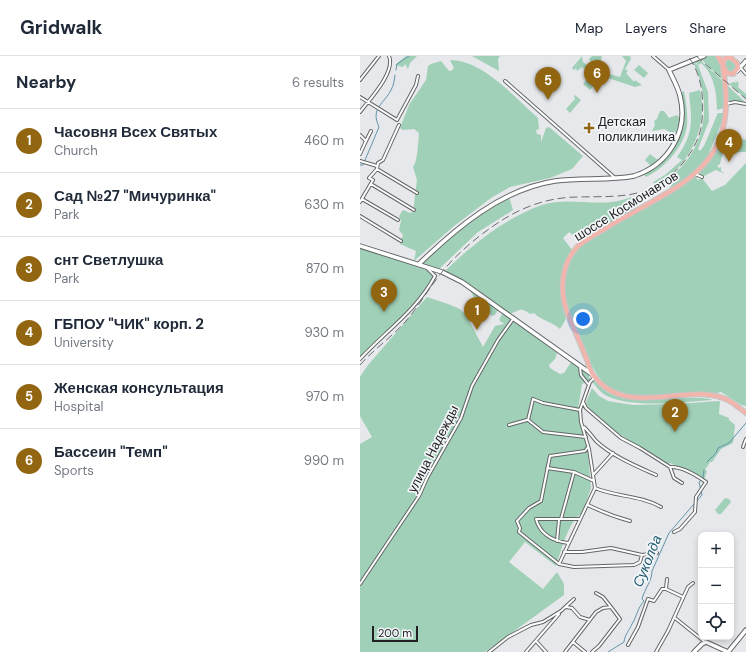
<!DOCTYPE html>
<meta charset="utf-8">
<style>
body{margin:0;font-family:"DM Sans",sans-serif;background:#f2f2f3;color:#1f2937}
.controls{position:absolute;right:12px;bottom:12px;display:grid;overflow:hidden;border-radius:8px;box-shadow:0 2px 6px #0003}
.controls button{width:36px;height:36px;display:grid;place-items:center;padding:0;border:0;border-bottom:1px solid #e0e1e3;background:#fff;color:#1f2937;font:20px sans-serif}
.scale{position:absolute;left:12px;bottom:10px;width:46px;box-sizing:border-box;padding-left:4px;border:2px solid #212123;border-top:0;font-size:11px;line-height:14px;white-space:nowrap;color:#212123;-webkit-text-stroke:3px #f3f6f9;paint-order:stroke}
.you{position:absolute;left:223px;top:263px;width:14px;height:14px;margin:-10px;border:3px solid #fff;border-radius:50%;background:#1a73e8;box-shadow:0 0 0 6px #1a73e833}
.badge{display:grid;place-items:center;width:26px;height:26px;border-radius:50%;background:#926511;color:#fff;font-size:13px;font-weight:700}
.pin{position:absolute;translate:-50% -33px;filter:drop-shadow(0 1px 2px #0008)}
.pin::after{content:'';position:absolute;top:21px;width:14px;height:12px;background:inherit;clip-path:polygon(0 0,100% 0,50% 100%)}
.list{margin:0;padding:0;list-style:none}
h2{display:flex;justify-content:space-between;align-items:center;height:52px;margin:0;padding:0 16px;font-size:17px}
h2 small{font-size:13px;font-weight:400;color:#747a83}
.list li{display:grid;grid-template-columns:26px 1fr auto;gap:12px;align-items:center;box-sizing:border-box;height:64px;padding:0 16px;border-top:1px solid #e0e1e3}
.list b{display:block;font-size:15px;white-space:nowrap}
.list p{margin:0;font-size:13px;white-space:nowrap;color:#747a83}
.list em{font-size:13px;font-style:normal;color:#747a83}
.icon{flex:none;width:22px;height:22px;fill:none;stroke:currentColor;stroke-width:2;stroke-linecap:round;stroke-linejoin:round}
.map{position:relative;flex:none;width:386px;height:596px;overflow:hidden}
header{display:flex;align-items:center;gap:24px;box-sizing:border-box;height:56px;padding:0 20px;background:#fff;border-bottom:1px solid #e0e1e3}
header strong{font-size:19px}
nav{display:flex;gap:22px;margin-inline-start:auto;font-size:14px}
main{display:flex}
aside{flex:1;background:#fff}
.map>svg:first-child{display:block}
</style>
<header>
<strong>Gridwalk</strong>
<nav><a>Map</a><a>Layers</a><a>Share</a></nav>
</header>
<main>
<aside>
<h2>Nearby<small>6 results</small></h2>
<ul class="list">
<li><span class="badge">1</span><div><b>Часовня Всех Святых</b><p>Church</p></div><em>460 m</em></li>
<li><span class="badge">2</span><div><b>Сад №27 &quot;Мичуринка&quot;</b><p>Park</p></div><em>630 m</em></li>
<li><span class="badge">3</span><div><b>снт Светлушка</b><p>Park</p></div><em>870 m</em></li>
<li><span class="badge">4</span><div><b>ГБПОУ &quot;ЧИК&quot; корп. 2</b><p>University</p></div><em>930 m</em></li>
<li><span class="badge">5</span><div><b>Женская консультация</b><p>Hospital</p></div><em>970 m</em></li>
<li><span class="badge">6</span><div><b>Бассеин &quot;Темп&quot;</b><p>Sports</p></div><em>990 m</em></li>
</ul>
</aside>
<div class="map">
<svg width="386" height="596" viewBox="0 0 386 596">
<rect width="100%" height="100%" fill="#e6e8eb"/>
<path fill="#a0d0b7" d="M 46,0 L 57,0 L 50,7 L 48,13 L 45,8 L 43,11 L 35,9 Z
M 112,0 L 140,0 L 138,3 L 139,15 Z
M 222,0 L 223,6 L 234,14 L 238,6 L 233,4 L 231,6 L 229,3 L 232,0 L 242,0 L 238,15 L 260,21 L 266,5 L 262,0 L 270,0 L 271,3 L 265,13 L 268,15 L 266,17 L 274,26 L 275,24 L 282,29 L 275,31 L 233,17 L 239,23 L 230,34 L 223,28 L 229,20 L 229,17 L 222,11 L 217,15 L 216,12 L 214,14 L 212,12 Z
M 348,0 L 357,0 L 361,8 L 363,24 L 341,3 Z
M 368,2 L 378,9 L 373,16 L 368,17 L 364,7 Z
M 90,4 C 123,4 154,41 178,62 L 179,73 L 176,74 L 177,78 L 181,79 L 181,86 L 186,72 L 189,71 L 223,100 L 212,113 L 190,122 L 150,131 L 131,142 L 94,170 L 54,205 L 56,195 L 40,188 L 43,179 L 39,174 L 41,165 L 39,160 L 43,154 L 50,157 L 53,156 L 57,124 L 53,111 C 58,104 58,87 59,77 L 54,73 L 43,74 L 40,72 L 49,49 L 66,24 L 68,10 L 71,8 L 81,5 L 89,15 L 91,15 L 94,12 Z
M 340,4 L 364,26 L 364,52 L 357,54 C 357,38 354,18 341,7 L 339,9 L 335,6 Z
M 333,6 L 338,9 L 348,36 L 349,65 L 338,93 L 340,95 L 344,90 L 357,59 L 358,57 L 363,57 L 363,63 L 347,102 L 332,118 L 311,133 L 310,131 L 315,124 L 277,146 L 274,153 L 223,184 L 218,183 L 209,176 L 203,182 L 212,194 C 199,218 199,237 206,263 L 200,273 C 191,265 182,265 174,257 L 170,258 C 161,251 160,254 150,258 L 103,225 L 85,215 C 113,188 145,162 182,149 C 207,141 233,150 258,145 C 327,130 364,73 333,6 Z
M 279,9 L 288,17 L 284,22 L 274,14 Z
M 375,24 L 379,27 L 378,31 L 386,38 L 386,43 L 369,28 L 373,26 L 377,27 Z
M 368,30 L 384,45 L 368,46 Z
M 340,34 C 349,72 328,111 296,130 L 293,126 L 305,119 L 322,104 L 317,101 C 334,77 332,64 329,37 Z
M 324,35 C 326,46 328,58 327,69 C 325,90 304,113 286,121 L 284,119 C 316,102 329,72 321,37 Z
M 215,39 L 221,44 L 210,57 L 206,53 L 215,43 L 214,40 Z
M 300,55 L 304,55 L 309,62 L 317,59 L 320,63 L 316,76 L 310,76 L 304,73 L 292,75 L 295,69 L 294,65 L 297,63 Z
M 371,80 L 386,84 L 386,96 L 378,96 L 368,86 Z
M 358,90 L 362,90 L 364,92 L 360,108 L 357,110 L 359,112 L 361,111 L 361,115 L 365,118 L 356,114 L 342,121 L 339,117 L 350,106 Z
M 290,98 L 298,104 L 291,110 L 285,104 Z
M 386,107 L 386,350 L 381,349 L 361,336 L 349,339 C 318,340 282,346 252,334 C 232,325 202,247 204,225 C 205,210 213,198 223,188 L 335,119 L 338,124 L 342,122 L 352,135 L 365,129 Z
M 149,141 L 153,154 L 118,176 L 78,214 L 63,208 C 88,181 118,160 149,141 Z
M 0,191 C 14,195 67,209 73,220 C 58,254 24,275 0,302 Z
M 109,232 L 139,253 L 135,259 L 132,260 C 125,252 113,243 109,232 Z
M 67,241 L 88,248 L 100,253 L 106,259 L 123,291 L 135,270 L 144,268 L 139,264 L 143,256 L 197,297 L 195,303 L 189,309 L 190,312 L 200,318 L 204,317 L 211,306 L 229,319 L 230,324 L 222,328 L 218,353 L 228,397 L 231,432 L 222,457 C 209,464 201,495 196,510 L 165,486 L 149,506 L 183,533 L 197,516 L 204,528 L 204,539 L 125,596 L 0,596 L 0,388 L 12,381 L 0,360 L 0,321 L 8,309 Z
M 234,324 C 239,329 244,335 251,338 C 271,348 346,338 352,344 C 324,346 270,353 245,339 C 240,336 236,330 232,326 Z
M 232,332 L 239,340 L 248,345 L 273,349 L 315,348 L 360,345 L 359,358 L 369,362 L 369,364 L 375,369 L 373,387 L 361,393 L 352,406 L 350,406 L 345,414 L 347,415 L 344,424 L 337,419 L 310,407 L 307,409 C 292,399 228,361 226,346 Z
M 365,442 L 369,443 L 371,446 L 361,458 L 358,458 L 355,454 Z"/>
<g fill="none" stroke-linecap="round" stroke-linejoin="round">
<path stroke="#6395ab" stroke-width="1" d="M 36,14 L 37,8 L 49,0
M 0,109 L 3,109 L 19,71 C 10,52 24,48 31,34 C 34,29 34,25 35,19
M 347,406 L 356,397 L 358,392 L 369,387 L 386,367
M 336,446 L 342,439 L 339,426 L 343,422 L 344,414
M 248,596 L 264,586 C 265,578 269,575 272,568 C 277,560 277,553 284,545 L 282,543 C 285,532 292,525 292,515 L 309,477 L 334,448"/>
<g stroke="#636567" stroke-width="4">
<path id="street" d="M 293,0 L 309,14
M 380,11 L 386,18
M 0,24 L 19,0
M 145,25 L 254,121
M 0,41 L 37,64 L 56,29 L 58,20
M 366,48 L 375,46 L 386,48
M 0,56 C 9,44 36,16 29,0
M 0,79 L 6,85 L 11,75
M 359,83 L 365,87 L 367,86
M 0,98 L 6,85
M 0,105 L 17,110
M 17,113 L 57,137
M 335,118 L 342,121
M 11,128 L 54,154
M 2,143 L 38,164
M 0,146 L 13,124 L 9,122 L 17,113 L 18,107 L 23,104 L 39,69
M 0,160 L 41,185
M 0,303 C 26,275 57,254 75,220 L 67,212
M 220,311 L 221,319 L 229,329
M 223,346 L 226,352 L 261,382 L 280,392 L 310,411 L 314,422 L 322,427
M 220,354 L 183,347 L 173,343 L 168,364 L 183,376 L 226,381
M 149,369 L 167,364
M 224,371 C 228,375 232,380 236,385 C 252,400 276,410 296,419
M 228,391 L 225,395 L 190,400 L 181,445 L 169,452 L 157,465 L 160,472 L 159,476 L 199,508 L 214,511 L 274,509 L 280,506 L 282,499
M 383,391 L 386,383
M 310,411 C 322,410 336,419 346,426 L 336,441 L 335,456 L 320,473 L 314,476
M 187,412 L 214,416 L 234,425
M 233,419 L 253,397
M 235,432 C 256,441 280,439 301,451
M 228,449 C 242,456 255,461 270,465
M 201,463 L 214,416
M 197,485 L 199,464
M 208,487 C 193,485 180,478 176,463 L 220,463
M 204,496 L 222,496 L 251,492 L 282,499 L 297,497
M 199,508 L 235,432 L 229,393 L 221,366 L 220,354 L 230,326 L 235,321
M 307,523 L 306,533 L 323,541
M 0,528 L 59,440 L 67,422 L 101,362 L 112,330 L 138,284 L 153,263
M 236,537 L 243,541 L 251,551
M 206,551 L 212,552 L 220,561 L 230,564
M 315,562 L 345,586
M 176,585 L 186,596
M 213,586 L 225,596
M 268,589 L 278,571 L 288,543 L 294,545 L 302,533 L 306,533
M 129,596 L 148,581 L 171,569 L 183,566 L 201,555 L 214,543
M 166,596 L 199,558
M 205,596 L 236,556 L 243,552 L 251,551 L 260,563 L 239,590 L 232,596
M 296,596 L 308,575 L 328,531 L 333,527"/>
</g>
<g stroke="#636567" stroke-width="5.5">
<path id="secondary" d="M 377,15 L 386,5
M 0,190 L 82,216 L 102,226 L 233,319
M 59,208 C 96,172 142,133 195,125 C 221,121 248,125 274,120 C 308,109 329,76 320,40 C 318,31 313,23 309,14 L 344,0
M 334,596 L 342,588 L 346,586 L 368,596 L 386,574"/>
</g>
<g stroke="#c5c5c6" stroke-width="6">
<path id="primary" d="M 358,0 L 367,17 L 373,18 L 378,12 L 377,7 L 370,1 L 364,3 L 363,8
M 363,12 C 380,112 324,126 251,169 C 240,176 228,182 218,190 C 200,209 199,238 209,261 C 215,275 221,289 227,304 C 229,309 230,316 234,320 C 265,362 325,328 363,342 C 372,345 379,352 386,357"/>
</g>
<use href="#street" stroke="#fff" stroke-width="2"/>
<use href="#secondary" stroke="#fff" stroke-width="3.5"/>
<use href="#primary" stroke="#f1b5ac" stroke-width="4"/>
<path stroke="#6c6d6f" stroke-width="1" stroke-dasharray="8 4" stroke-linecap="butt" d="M 336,0 L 386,43
M 0,309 C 14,293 32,281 46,265 C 59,250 69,232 82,216 C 99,195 125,174 149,160 C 170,148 194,141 218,141 C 263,140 291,144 323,107 C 333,95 341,80 342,64 C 344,41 342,19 328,0"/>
</g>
<path fill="#926511" stroke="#f3f6f9" stroke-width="1.5" d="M227 66h4v4h4v4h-4v4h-4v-4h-4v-4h4z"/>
<g text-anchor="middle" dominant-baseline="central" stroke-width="3.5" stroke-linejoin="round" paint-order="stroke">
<g font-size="13" fill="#212123" stroke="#f3f6f9" text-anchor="start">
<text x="238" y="65">Детская<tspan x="238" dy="15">поликлиника</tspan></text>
</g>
<g font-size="13" fill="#212123" stroke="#f3f6f9">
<text transform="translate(266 150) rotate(-32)">шоссе Космонавтов</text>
<text transform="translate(73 393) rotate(-63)">улица Надежды</text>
</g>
<g font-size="14" font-style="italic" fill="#1e586d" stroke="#f3f6f9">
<text transform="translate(287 505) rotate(-68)">Суколда</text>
</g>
</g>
</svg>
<div class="controls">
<button>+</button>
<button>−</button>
<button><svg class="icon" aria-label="locate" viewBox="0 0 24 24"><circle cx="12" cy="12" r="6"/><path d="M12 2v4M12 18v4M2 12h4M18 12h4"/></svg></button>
</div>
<div class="scale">200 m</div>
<div class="you"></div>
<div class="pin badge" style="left:117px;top:274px">1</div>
<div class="pin badge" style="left:315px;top:376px">2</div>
<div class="pin badge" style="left:24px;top:256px">3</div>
<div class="pin badge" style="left:369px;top:106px">4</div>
<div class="pin badge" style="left:188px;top:44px">5</div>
<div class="pin badge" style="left:237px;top:37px">6</div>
</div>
</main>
